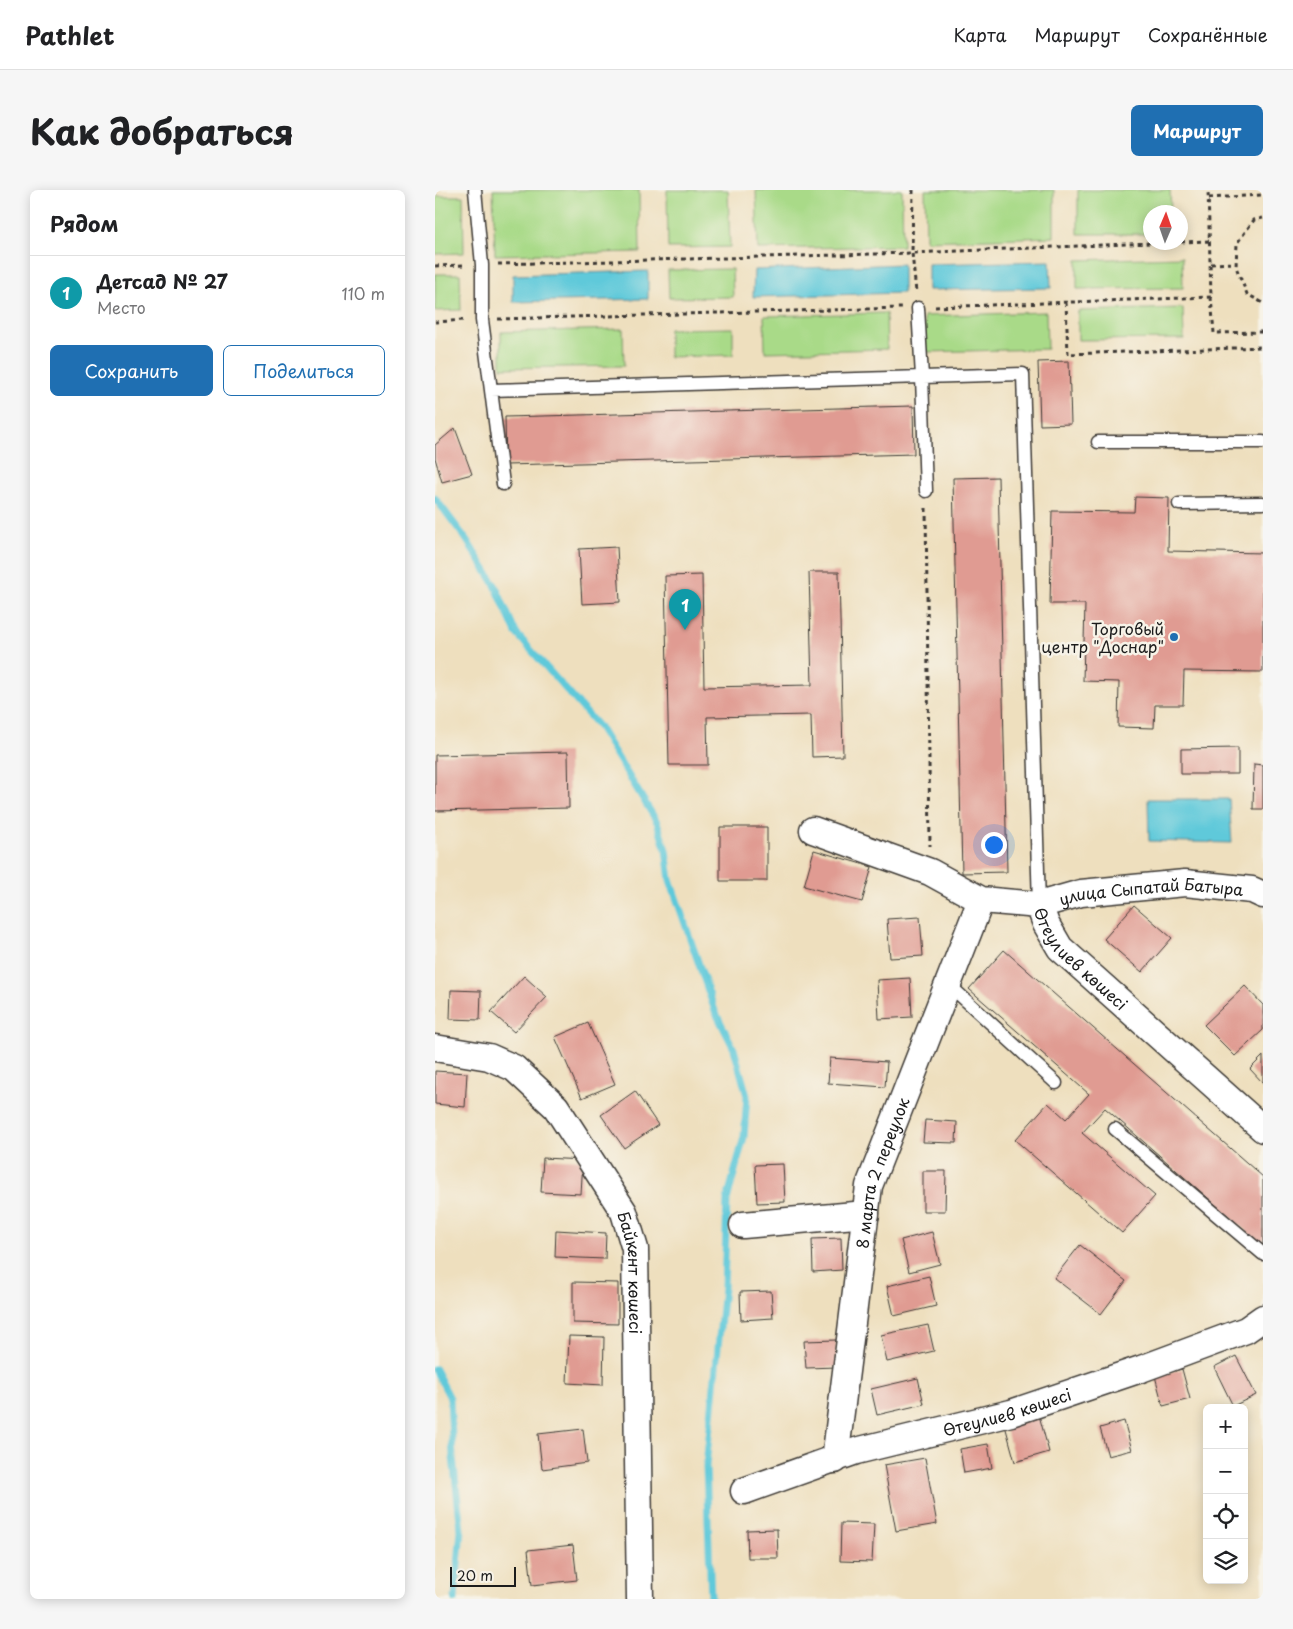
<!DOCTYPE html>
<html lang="ru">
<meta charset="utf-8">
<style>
body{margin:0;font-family:"Playpen Sans",sans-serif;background:#f6f6f6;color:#202124}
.controls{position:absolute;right:15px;bottom:15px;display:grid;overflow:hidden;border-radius:8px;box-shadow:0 2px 12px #0003}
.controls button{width:45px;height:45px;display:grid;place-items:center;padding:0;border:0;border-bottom:1px solid #e0e0e0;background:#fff;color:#202124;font:25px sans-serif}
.compass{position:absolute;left:708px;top:15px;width:45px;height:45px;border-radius:50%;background:#fff;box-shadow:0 2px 12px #0003;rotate:2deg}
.scale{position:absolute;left:15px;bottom:12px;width:66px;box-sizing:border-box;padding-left:5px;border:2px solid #1c1c1c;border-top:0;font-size:14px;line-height:18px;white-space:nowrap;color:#1c1c1c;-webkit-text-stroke:4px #f7f3e8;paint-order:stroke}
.you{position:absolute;left:558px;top:654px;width:18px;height:18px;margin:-12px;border:4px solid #fff;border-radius:50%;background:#1a73e8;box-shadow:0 0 0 8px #1a73e833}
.badge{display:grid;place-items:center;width:32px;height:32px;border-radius:50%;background:#1f6fb2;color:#fff;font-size:16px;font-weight:700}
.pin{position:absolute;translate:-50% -41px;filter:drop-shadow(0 1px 2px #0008)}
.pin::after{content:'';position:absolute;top:26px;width:18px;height:15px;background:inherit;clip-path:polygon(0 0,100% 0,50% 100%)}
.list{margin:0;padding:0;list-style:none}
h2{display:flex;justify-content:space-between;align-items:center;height:65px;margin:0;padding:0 20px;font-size:21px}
h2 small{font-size:16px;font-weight:400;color:#757577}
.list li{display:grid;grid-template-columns:32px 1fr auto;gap:15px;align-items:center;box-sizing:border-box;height:75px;padding:0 20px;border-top:1px solid #e0e0e0}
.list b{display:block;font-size:19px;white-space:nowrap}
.list p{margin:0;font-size:16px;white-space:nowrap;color:#757577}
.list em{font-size:16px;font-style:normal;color:#757577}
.actions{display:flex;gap:10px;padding:15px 20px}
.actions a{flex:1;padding:11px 0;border:1px solid #1f6fb2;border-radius:8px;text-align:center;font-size:18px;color:#1f6fb2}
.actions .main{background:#1f6fb2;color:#fff}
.icon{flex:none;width:28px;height:28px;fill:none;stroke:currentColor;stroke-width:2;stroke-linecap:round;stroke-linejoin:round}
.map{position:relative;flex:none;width:828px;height:1409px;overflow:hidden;border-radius:8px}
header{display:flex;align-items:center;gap:30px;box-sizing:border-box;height:70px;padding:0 25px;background:#fff;border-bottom:1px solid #e0e0e0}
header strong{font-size:24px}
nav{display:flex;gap:28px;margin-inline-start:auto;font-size:18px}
.intro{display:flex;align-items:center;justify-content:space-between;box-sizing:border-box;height:120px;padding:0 30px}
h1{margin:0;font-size:35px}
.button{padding:12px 22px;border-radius:8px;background:#1f6fb2;color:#fff;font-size:18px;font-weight:700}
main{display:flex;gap:30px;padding:0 30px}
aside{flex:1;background:#fff;border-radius:8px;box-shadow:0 2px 12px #0003}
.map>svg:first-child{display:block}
</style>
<header>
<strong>Pathlet</strong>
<nav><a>Карта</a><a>Маршрут</a><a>Сохранённые</a></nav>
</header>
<div class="intro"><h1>Как добраться</h1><a class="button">Маршрут</a></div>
<main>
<aside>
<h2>Рядом<small></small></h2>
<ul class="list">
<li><span class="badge" style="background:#0f9aa8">1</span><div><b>Детсад № 27</b><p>Место</p></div><em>110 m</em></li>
</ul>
<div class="actions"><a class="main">Сохранить</a><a>Поделиться</a></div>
</aside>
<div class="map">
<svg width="828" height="1409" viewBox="0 0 828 1409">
<rect width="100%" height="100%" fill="#f7f3e8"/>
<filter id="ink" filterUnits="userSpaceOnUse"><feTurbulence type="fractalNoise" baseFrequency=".02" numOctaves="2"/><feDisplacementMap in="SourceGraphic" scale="10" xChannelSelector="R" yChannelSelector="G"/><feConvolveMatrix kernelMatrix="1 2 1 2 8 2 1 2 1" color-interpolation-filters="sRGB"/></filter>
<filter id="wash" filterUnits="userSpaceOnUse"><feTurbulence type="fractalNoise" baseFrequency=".0096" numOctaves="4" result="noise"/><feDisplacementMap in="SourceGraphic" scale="20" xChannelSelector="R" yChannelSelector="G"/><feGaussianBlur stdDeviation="1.12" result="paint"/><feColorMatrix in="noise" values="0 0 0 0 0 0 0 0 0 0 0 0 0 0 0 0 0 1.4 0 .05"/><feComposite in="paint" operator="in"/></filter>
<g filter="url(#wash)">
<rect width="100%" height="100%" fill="#eedfbe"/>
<path fill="#a9da88" stroke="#627b52" d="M 58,0 L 204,0 L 205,62 L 60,65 Z
M 232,0 L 293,0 L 295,57 L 233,58 Z
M 321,0 L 467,0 L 468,56 L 323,59 Z
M 490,0 L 619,0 L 619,47 L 491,51 Z
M 643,0 L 735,0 L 736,22 L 716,22 L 715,44 L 643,44 Z
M 0,6 L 28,6 L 29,63 L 0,64 Z
M 747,67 L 748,98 L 642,99 L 642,70 Z
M 297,79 L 298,107 L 234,108 L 233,80 Z
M 0,84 L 25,84 L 26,120 L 0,121 Z
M 748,118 L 749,149 L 643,150 L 643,121 Z
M 611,122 L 612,159 L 490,162 L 489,126 Z
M 451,123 L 452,159 L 330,162 L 329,126 Z
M 298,138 L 298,165 L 234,167 L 234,139 Z
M 188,139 L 189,176 L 66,178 L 66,142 Z"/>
<path fill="#5fc9da" stroke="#3e727b" d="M 615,71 L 616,98 L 493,100 L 493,74 Z
M 468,74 L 468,103 L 318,107 L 319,80 Z
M 213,81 L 213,109 L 78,112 L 78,85 Z
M 713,609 L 794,609 L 797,653 L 714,651 Z"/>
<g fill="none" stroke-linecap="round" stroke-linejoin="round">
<path stroke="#5fc9da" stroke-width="7" d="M 0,308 L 31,349 L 60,395 L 81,443 L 164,537 L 222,632 L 231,660 L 235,690 L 280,821 L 299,859 L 312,906 L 309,947 L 292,1010 L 289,1098 L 271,1276 L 276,1409
M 0,1179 L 15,1208 L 18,1267 L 26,1340 L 20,1409"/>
</g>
<g id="blocks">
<path fill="#e09b92" d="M 634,171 L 636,234 L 605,235 L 603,172 Z
M 478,216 L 479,264 L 71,275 L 70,227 Z
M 20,238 L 37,284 L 7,292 L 0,268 L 0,255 Z
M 563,287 L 572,682 L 527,683 L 518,288 Z
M 700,307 L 734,308 L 733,361 L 828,363 L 828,482 L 749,481 L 748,515 L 720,515 L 719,538 L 683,537 L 684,492 L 648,491 L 650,414 L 615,414 L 617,321 L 699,322 Z
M 182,357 L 185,412 L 147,414 L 144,359 Z
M 374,382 L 404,382 L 408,566 L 377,567 L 376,525 L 272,527 L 273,575 L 234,575 L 230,386 L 267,385 L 269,497 L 377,495 Z
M 803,558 L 803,584 L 746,584 L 746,559 Z
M 133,562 L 134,618 L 0,621 L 0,565 Z
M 819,574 L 828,575 L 828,619 L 818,619 Z
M 285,637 L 332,637 L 332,691 L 285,691 Z
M 379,660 L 437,677 L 427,712 L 369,696 Z
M 699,715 L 737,748 L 707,782 L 669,749 Z
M 485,727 L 488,766 L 455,768 L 452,729 Z
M 569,760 L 828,987 L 828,1056 L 670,918 L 647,943 L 720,1006 L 687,1043 L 580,950 L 613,913 L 631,929 L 654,904 L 534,799 Z
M 89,786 L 112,807 L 79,842 L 56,822 Z
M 475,788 L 477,827 L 444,829 L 442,790 Z
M 810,796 L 828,815 L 828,840 L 800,866 L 769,835 Z
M 16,800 L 46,801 L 45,830 L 15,829 Z
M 153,833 L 180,894 L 147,908 L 120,847 Z
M 828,866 L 828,893 L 815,879 Z
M 395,868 L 452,872 L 450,897 L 393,893 Z
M 0,881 L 32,883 L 30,917 L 0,914 Z
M 200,901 L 223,935 L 189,958 L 166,925 Z
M 490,930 L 522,932 L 521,953 L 488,952 Z
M 108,968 L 148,970 L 146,1004 L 106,1002 Z
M 348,974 L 350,1012 L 322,1013 L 320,975 Z
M 488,981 L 511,981 L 510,1021 L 488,1021 Z
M 121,1040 L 171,1043 L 170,1069 L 120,1067 Z
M 497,1042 L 505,1074 L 474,1082 L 466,1050 Z
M 406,1048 L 407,1080 L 378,1082 L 377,1049 Z
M 645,1055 L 691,1091 L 666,1124 L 619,1088 Z
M 494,1086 L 501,1116 L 459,1126 L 452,1096 Z
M 138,1092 L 183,1093 L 183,1134 L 138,1133 Z
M 336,1101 L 338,1128 L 306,1130 L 305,1102 Z
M 493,1135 L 499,1161 L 452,1172 L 446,1145 Z
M 134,1146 L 169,1147 L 168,1195 L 132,1193 Z
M 401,1150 L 402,1177 L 371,1178 L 369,1151 Z
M 801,1166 L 821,1205 L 798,1216 L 779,1177 Z
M 747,1179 L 755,1209 L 728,1216 L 720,1186 Z
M 483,1188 L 489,1214 L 442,1225 L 436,1199 Z
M 602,1218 L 614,1262 L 580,1272 L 568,1228 Z
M 689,1231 L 697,1260 L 673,1266 L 665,1238 Z
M 148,1239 L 152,1273 L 107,1279 L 103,1244 Z
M 553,1254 L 557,1278 L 529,1283 L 525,1259 Z
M 490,1268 L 502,1334 L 461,1341 L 449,1275 Z
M 406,1333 L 439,1334 L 437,1372 L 405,1371 Z
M 342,1339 L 343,1368 L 313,1368 L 312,1340 Z
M 138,1355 L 142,1390 L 97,1395 L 93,1360 Z"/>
</g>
</g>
<g filter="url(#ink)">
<use href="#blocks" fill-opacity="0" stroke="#3c3934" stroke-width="1"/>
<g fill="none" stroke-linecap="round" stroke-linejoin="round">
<g stroke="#3c3934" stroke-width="15">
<path id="service" d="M 40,0 L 47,75 L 47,130 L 68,294
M 483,118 L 487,187 L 491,301
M 56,200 L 588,184 L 604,715
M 663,252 L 828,252
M 744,314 L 828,313
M 513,794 L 621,893
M 680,939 L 828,1064"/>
</g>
<g stroke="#3c3934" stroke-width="29">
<g id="minor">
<path id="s1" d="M 378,640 L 495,682 L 546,710 L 604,715 L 611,734 L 625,758 L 828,939"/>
<path id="s2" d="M 604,715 L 646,703 L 750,693 L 817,700 L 828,705"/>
<path id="s3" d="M 0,858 L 54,867 L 79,878 L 121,917 L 189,1022 L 200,1059 L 205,1409"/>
<path d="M 308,1035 L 431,1024"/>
<path id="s4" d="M 400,1270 L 434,996 L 546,710"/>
<path id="s5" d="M 309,1301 L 421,1261 L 576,1223 L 706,1179 L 811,1140 L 828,1128"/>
</g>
</g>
<path stroke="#3c3934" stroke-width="3" stroke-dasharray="4 4" stroke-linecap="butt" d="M 478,0 L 477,63 L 481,102
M 774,8 L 828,5
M 828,28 L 819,30 L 802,53 L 801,77 L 812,104 L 828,113
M 746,52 L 775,51
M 63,74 L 477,63 L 740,52
M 776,74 L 801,73
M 0,76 L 29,75
M 776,107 L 779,143 L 828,142
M 631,112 L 633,164 L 828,157
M 500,117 L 776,107 L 773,0
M 63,129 L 467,118
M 0,132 L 29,130
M 491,318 L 495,656"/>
<use href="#service" stroke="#fff" stroke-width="12"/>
<use href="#minor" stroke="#fff" stroke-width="26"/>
</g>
</g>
<circle fill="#1f6fb2" stroke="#f7f3e8" stroke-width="2" cx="739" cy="447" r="5"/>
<g text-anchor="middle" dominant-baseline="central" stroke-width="5" stroke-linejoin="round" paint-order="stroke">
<g font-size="16" fill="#1c1c1c" stroke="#f7f3e8" text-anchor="end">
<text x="729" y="438">Торговый<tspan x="729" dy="18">центр "Доснар"</tspan></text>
</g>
<g font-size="16" fill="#1c1c1c" stroke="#f7f3e8">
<text stroke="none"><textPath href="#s2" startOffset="114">улица Сыпатай Батыра</textPath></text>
<text stroke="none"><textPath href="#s1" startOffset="310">Өтеулиев көшесі</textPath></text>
<text stroke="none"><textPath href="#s4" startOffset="292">8 марта 2 переулок</textPath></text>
<text stroke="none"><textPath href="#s3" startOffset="326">Байкент көшесі</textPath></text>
<text stroke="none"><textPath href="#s5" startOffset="275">Өтеулиев көшесі</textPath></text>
</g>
</g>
</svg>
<div class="controls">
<button>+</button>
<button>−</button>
<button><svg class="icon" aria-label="locate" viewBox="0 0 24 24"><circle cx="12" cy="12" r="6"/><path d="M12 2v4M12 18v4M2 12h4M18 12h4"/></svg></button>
<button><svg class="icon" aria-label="layers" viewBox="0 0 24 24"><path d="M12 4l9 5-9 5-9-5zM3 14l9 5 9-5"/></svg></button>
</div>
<svg class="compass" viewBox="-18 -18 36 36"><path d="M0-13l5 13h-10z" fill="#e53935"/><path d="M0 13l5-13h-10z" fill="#757577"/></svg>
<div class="scale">20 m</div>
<div class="you"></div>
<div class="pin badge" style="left:250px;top:440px;background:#0f9aa8">1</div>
</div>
</main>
